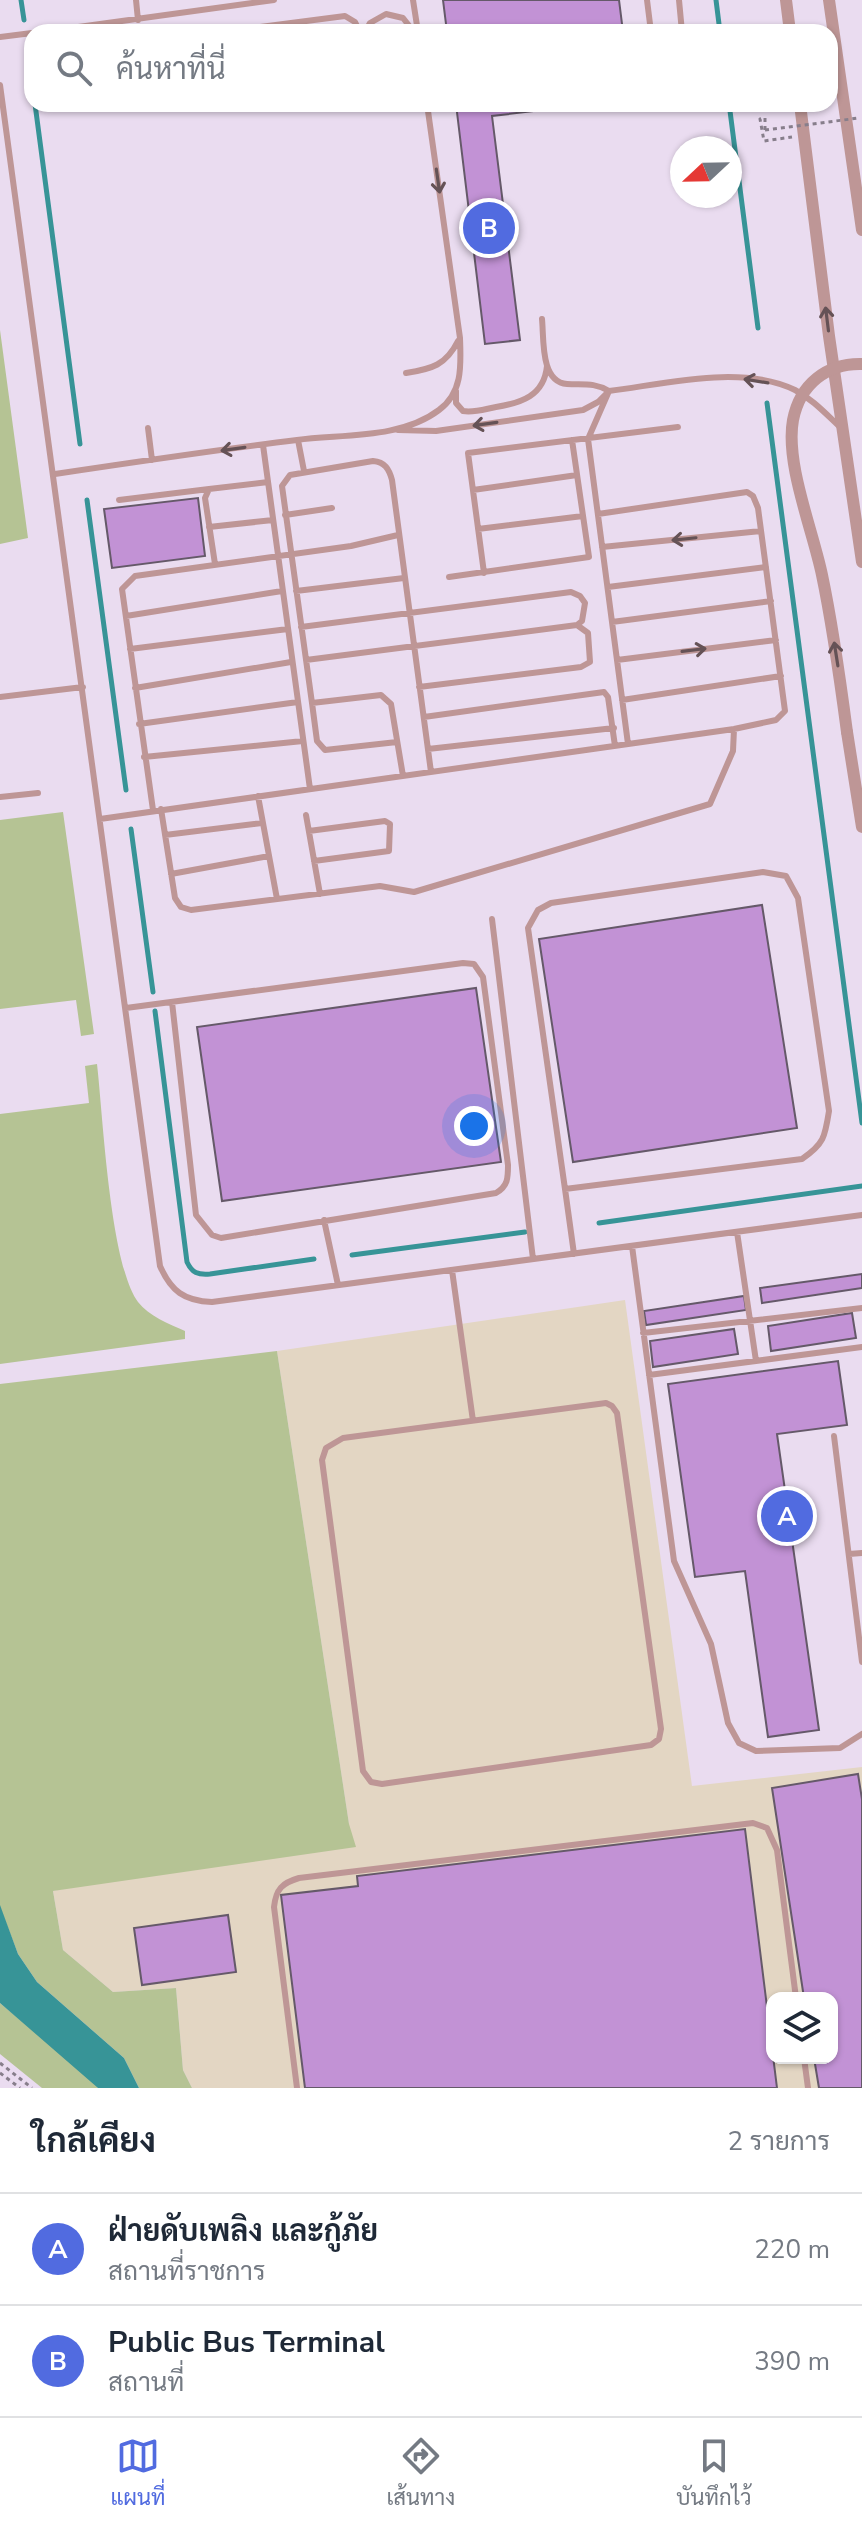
<!DOCTYPE html>
<html lang="th">
<meta charset="utf-8">
<style>
body{margin:0;font-family:"Nunito Sans",Sarabun,sans-serif;background:#f2f2f3;color:#1f2937}
.controls{position:absolute;right:24px;bottom:24px;display:grid;overflow:hidden;border-radius:16px;box-shadow:0 2px 6px #0004}
.controls button{width:72px;height:72px;display:grid;place-items:center;padding:0;border:0;border-bottom:2px solid #e0e1e3;background:#fff;color:#1f2937;font:40px sans-serif}
.compass{position:absolute;left:670px;top:136px;width:72px;height:72px;border-radius:50%;background:#fff;box-shadow:0 2px 6px #0004;rotate:248deg}
.you{position:absolute;left:474px;top:1126px;width:28px;height:28px;margin:-20px;border:6px solid #fff;border-radius:50%;background:#1a73e8;box-shadow:0 0 0 12px #1a73e833}
.badge{display:grid;place-items:center;width:52px;height:52px;border-radius:50%;background:#516be0;color:#fff;font-size:26px;font-weight:700}
.pin{position:absolute;translate:-50% -50%;border:4px solid #fff;box-shadow:0 2px 8px #0006}
.list{margin:0;padding:0;list-style:none}
h2{display:flex;justify-content:space-between;align-items:center;height:104px;margin:0;padding:0 32px;font-size:34px}
h2 small{font-size:26px;font-weight:400;color:#747a83}
.list li{display:grid;grid-template-columns:52px 1fr auto;gap:24px;align-items:center;box-sizing:border-box;height:112px;padding:0 32px;border-top:2px solid #e0e1e3}
.list b{display:block;font-size:30px;white-space:nowrap}
.list p{margin:0;font-size:26px;white-space:nowrap;color:#747a83}
.list em{font-size:26px;font-style:normal;color:#747a83}
.icon{flex:none;width:44px;height:44px;fill:none;stroke:currentColor;stroke-width:2;stroke-linecap:round;stroke-linejoin:round}
.map{position:relative;flex:none;width:862px;height:2088px;overflow:hidden}
.search{position:absolute;background:#fff;box-shadow:0 2px 6px #0004;left:24px;right:24px;top:24px;height:88px;display:flex;align-items:center;gap:20px;box-sizing:border-box;padding:0 28px;border-radius:24px;color:#747a83;font-size:30px}
.sheet{height:328px;background:#fff}
nav{display:flex;justify-content:space-around;align-items:center;box-sizing:border-box;height:112px;border-top:2px solid #e0e1e3;background:#fff;font-size:22px;color:#747a83}
nav a{display:grid;justify-items:center;gap:4px}
nav .on{color:#516be0}
.map>svg:first-child{display:block}
</style>
<div class="map">
<svg width="862" height="2088" viewBox="0 0 862 2088">
<rect width="100%" height="100%" fill="#eadcf0"/>
<path fill="#e3d6c3" fill-rule="evenodd" d="M 625,1300 L 692,1786 L 862,1767 L 862,2088 L 192,2088 L 183,2070 L 176,1988 L 113,1992 L 63,1950 L 53,1891 L 349,1824 L 277,1351 ZM 772,1998 L 832,1998 L 832,2058 L 772,2058 Z"/>
<path fill="#b5c394" d="M 0,330 L 28,538 L 0,544 Z
M 63,812 L 94,1034 L 81,1036 L 76,1000 L 0,1009 L 0,820 Z
M 97,1064 C 103,1116 110,1264 138,1302 C 149,1316 169,1324 185,1331 L 185,1339 L 0,1364 L 0,1114 L 89,1103 L 85,1066 Z
M 277,1351 L 349,1824 L 356,1847 L 53,1891 L 63,1950 L 113,1992 L 176,1988 L 183,2070 L 192,2088 L 139,2088 L 124,2058 L 37,1982 L 18,1954 L 0,1907 L 0,1384 Z
M 0,2003 L 92,2080 L 98,2088 L 42,2088 L 0,2054 Z"/>
<path fill="#379497" d="M 0,1905 L 18,1954 L 37,1982 L 124,2058 L 139,2088 L 98,2088 L 0,2003 Z"/>
<g fill="none" stroke-linecap="round" stroke-linejoin="round">
<path stroke="#379497" stroke-width="5" d="M 21,0 L 24,20
M 716,0 L 720,32
M 29,62 L 32,84
M 35,104 L 80,444
M 730,111 L 758,328
M 767,403 L 862,1123
M 87,500 L 126,790
M 131,829 L 153,992
M 155,1011 L 187,1262 C 192,1273 198,1275 210,1274 L 314,1259
M 599,1223 L 862,1186
M 352,1255 L 525,1232"/>
</g>
<path fill="#c292d5" stroke="#655969" stroke-width="2" d="M 443,0 L 619,0 L 623,32 L 447,32 Z
M 456,104 L 594,104 L 492,116 L 520,340 L 485,344 Z
M 198,498 L 205,556 L 112,568 L 104,509 Z
M 762,905 L 797,1128 L 573,1162 L 539,939 Z
M 476,988 L 501,1162 L 222,1201 L 197,1027 Z
M 862,1274 L 862,1288 L 762,1303 L 760,1288 Z
M 744,1296 L 746,1310 L 646,1325 L 644,1311 Z
M 852,1313 L 856,1338 L 771,1351 L 768,1326 Z
M 734,1329 L 738,1354 L 653,1367 L 650,1341 Z
M 838,1361 L 847,1425 L 777,1434 L 819,1730 L 768,1737 L 745,1571 L 695,1577 L 668,1384 Z
M 858,1774 L 862,1799 L 862,2088 L 819,2088 L 814,2058 L 832,2058 L 832,1998 L 804,1998 L 772,1788 Z
M 745,1829 L 777,2088 L 305,2088 L 281,1895 L 358,1886 L 357,1876 Z
M 228,1915 L 236,1972 L 142,1985 L 134,1928 Z"/>
<g fill="none" stroke-linecap="round" stroke-linejoin="round">
<path stroke="#877e8b" stroke-width="3" stroke-dasharray="4 4" stroke-linecap="butt" d="M 765,130 L 765,118 L 760,119 L 764,141 L 792,137
M 0,2063 L 32,2088
M 0,2073 L 20,2088"/>
<path stroke="#be9696" stroke-width="6" d="M 136,0 L 138,20
M 413,0 L 418,32
M 647,0 L 651,32
M 679,0 L 682,32
M 42,32 L 274,0
M 222,32 L 345,16 L 355,22 L 360,32
M 365,32 L 370,23 L 386,14 L 403,18 L 414,32
M 0,37 L 32,33
M 0,85 L 160,1266 C 171,1291 184,1301 212,1302 L 862,1215
M 542,319 C 544,338 540,382 567,384 C 583,385 594,382 609,391 L 588,439 L 628,744
M 406,373 C 432,369 446,365 458,341
M 456,391 L 456,403 L 463,411 C 474,413 485,409 496,407 C 521,403 544,396 547,366
M 148,428 L 152,460
M 398,430 L 436,431 L 583,410 L 598,402 L 609,391 C 665,384 742,364 795,390 C 812,399 825,413 839,426
M 298,440 L 304,471
M 263,445 L 310,789
M 55,474 C 135,462 216,450 297,440 C 343,434 401,439 439,410 C 463,392 461,365 460,338 L 427,104
M 473,490 L 577,475
M 119,500 L 209,489
M 285,515 L 332,508
M 209,527 L 273,520
M 478,529 L 583,516
M 602,547 L 761,531
M 215,564 L 205,498 L 209,489 L 268,482
M 484,573 L 468,453 L 678,427
M 449,577 L 589,557 L 572,440
M 608,587 L 766,567
M 296,591 L 404,578
M 126,616 L 282,591
M 612,622 L 771,601
M 301,627 L 571,592 L 580,596 L 585,603 L 582,621 L 577,625
M 130,649 L 288,629
M 306,660 L 577,625 L 588,633 L 590,662 L 581,667 L 419,687
M 617,660 L 776,640
M 135,688 L 291,662
M 0,697 L 83,687
M 622,700 L 781,676
M 312,703 L 317,741 L 325,750 L 397,742
M 424,717 L 604,692 L 608,697 L 615,746
M 139,724 L 298,702
M 428,749 L 614,728
M 144,757 L 303,741
M 403,776 L 391,704 L 381,695 L 312,703 L 282,486 L 290,475 L 373,461 C 385,462 389,469 392,480 L 431,772
M 258,796 L 277,899
M 0,797 L 38,793
M 161,809 L 175,898 L 181,907 L 191,910 L 380,886 L 414,892 L 710,804 L 733,751 L 734,729
M 153,810 L 122,589 L 135,576 L 351,546 L 398,535
M 306,815 L 320,894
M 100,819 L 734,729 L 776,720 L 785,711 L 758,508 L 753,496 L 747,492 L 598,514
M 309,831 L 385,821 L 390,824 L 389,851 L 314,861
M 165,835 L 262,823
M 763,872 L 786,876 L 798,898 L 829,1111 C 825,1137 824,1144 802,1159 L 565,1189 L 528,928 L 538,910 L 551,903 Z
M 171,874 L 269,856
M 492,919 L 533,1259
M 126,1008 L 463,963 L 474,964 L 483,977 L 508,1165 C 508,1178 508,1186 496,1193 L 221,1238 L 212,1235 L 196,1215 L 172,1002
M 565,1189 L 574,1254
M 324,1220 L 338,1285
M 737,1232 L 756,1361
M 632,1246 L 674,1561 L 711,1644 L 728,1723 L 739,1743 L 756,1751 L 840,1748 L 862,1734
M 452,1270 L 473,1421
M 643,1333 L 862,1308
M 649,1375 L 862,1347
M 606,1403 L 612,1406 L 617,1413 L 661,1729 L 659,1739 L 651,1745 L 382,1784 L 371,1782 L 363,1771 L 322,1460 L 326,1448 L 343,1438 Z
M 834,1436 L 862,1662
M 849,1554 L 862,1553
M 804,2058 L 808,2088
M 297,2088 L 274,1907 C 276,1889 282,1883 299,1878 L 753,1823 L 767,1828 L 777,1850 L 796,1998"/>
<path stroke="#be9696" stroke-width="12" d="M 786,0 L 790,32
M 829,0 L 862,230
M 800,104 L 829,336 L 862,562
M 847,732 L 862,827"/>
<path stroke="#877e8b" stroke-width="3" stroke-dasharray="4 4" stroke-linecap="butt" d="M 765,130 L 859,118"/>
<path stroke="#be9696" stroke-width="12" d="M 847,732 C 840,679 833,627 822,575 C 813,531 785,463 793,420 C 800,384 827,363 862,364"/>
</g>
<defs><path id="oneway-shaft" d="M-6 0H5M1.5-3L5.5 0L1.5 3" fill="none" stroke-width="1.6" stroke-linecap="round" stroke-linejoin="round" transform="scale(2)"/></defs>
<g stroke="#655256">
<use href="#oneway-shaft" transform="translate(438 181) rotate(82)"/>
<use href="#oneway-shaft" transform="translate(827 319) rotate(-97)"/>
<use href="#oneway-shaft" transform="translate(756 381) rotate(-171)"/>
<use href="#oneway-shaft" transform="translate(485 424) rotate(172)"/>
<use href="#oneway-shaft" transform="translate(233 449) rotate(172)"/>
<use href="#oneway-shaft" transform="translate(684 539) rotate(174)"/>
<use href="#oneway-shaft" transform="translate(694 650) rotate(-7)"/>
<use href="#oneway-shaft" transform="translate(836 654) rotate(-99)"/>
</g>
</svg>
<div class="controls">
<button><svg class="icon" aria-label="layers" viewBox="0 0 24 24"><path d="M12 4l9 5-9 5-9-5zM3 14l9 5 9-5"/></svg></button>
</div>
<svg class="compass" viewBox="-18 -18 36 36"><path d="M0-13l5 13h-10z" fill="#e53935"/><path d="M0 13l5-13h-10z" fill="#747a83"/></svg>
<div class="you"></div>
<div class="pin badge" style="left:787px;top:1516px">A</div>
<div class="pin badge" style="left:489px;top:228px">B</div>
<div class="search"><svg class="icon" aria-label="search" viewBox="0 0 24 24"><circle cx="10" cy="10" r="6"/><path d="M15 15l6 6"/></svg>ค้นหาที่นี่</div>
</div>
<section class="sheet">
<h2>ใกล้เคียง<small>2 รายการ</small></h2>
<ul class="list">
<li><span class="badge">A</span><div><b>ฝ่ายดับเพลิง และกู้ภัย</b><p>สถานที่ราชการ</p></div><em>220 m</em></li>
<li><span class="badge">B</span><div><b>Public Bus Terminal</b><p>สถานที่</p></div><em>390 m</em></li>
</ul>
</section>
<nav>
<a class="on"><svg class="icon" aria-label="map" viewBox="0 0 24 24"><path d="M3 6l6-2 6 2 6-2v14l-6 2-6-2-6 2zM9 4v14M15 6v14"/></svg>แผนที่</a>
<a><svg class="icon" aria-label="directions" viewBox="0 0 24 24"><path d="M12 3l9 9-9 9-9-9zM9 14v-3h6M13 9l2 2-2 2"/></svg>เส้นทาง</a>
<a><svg class="icon" aria-label="saved" viewBox="0 0 24 24"><path d="M7 4h10v16l-5-4-5 4z"/></svg>บันทึกไว้</a>
</nav>
